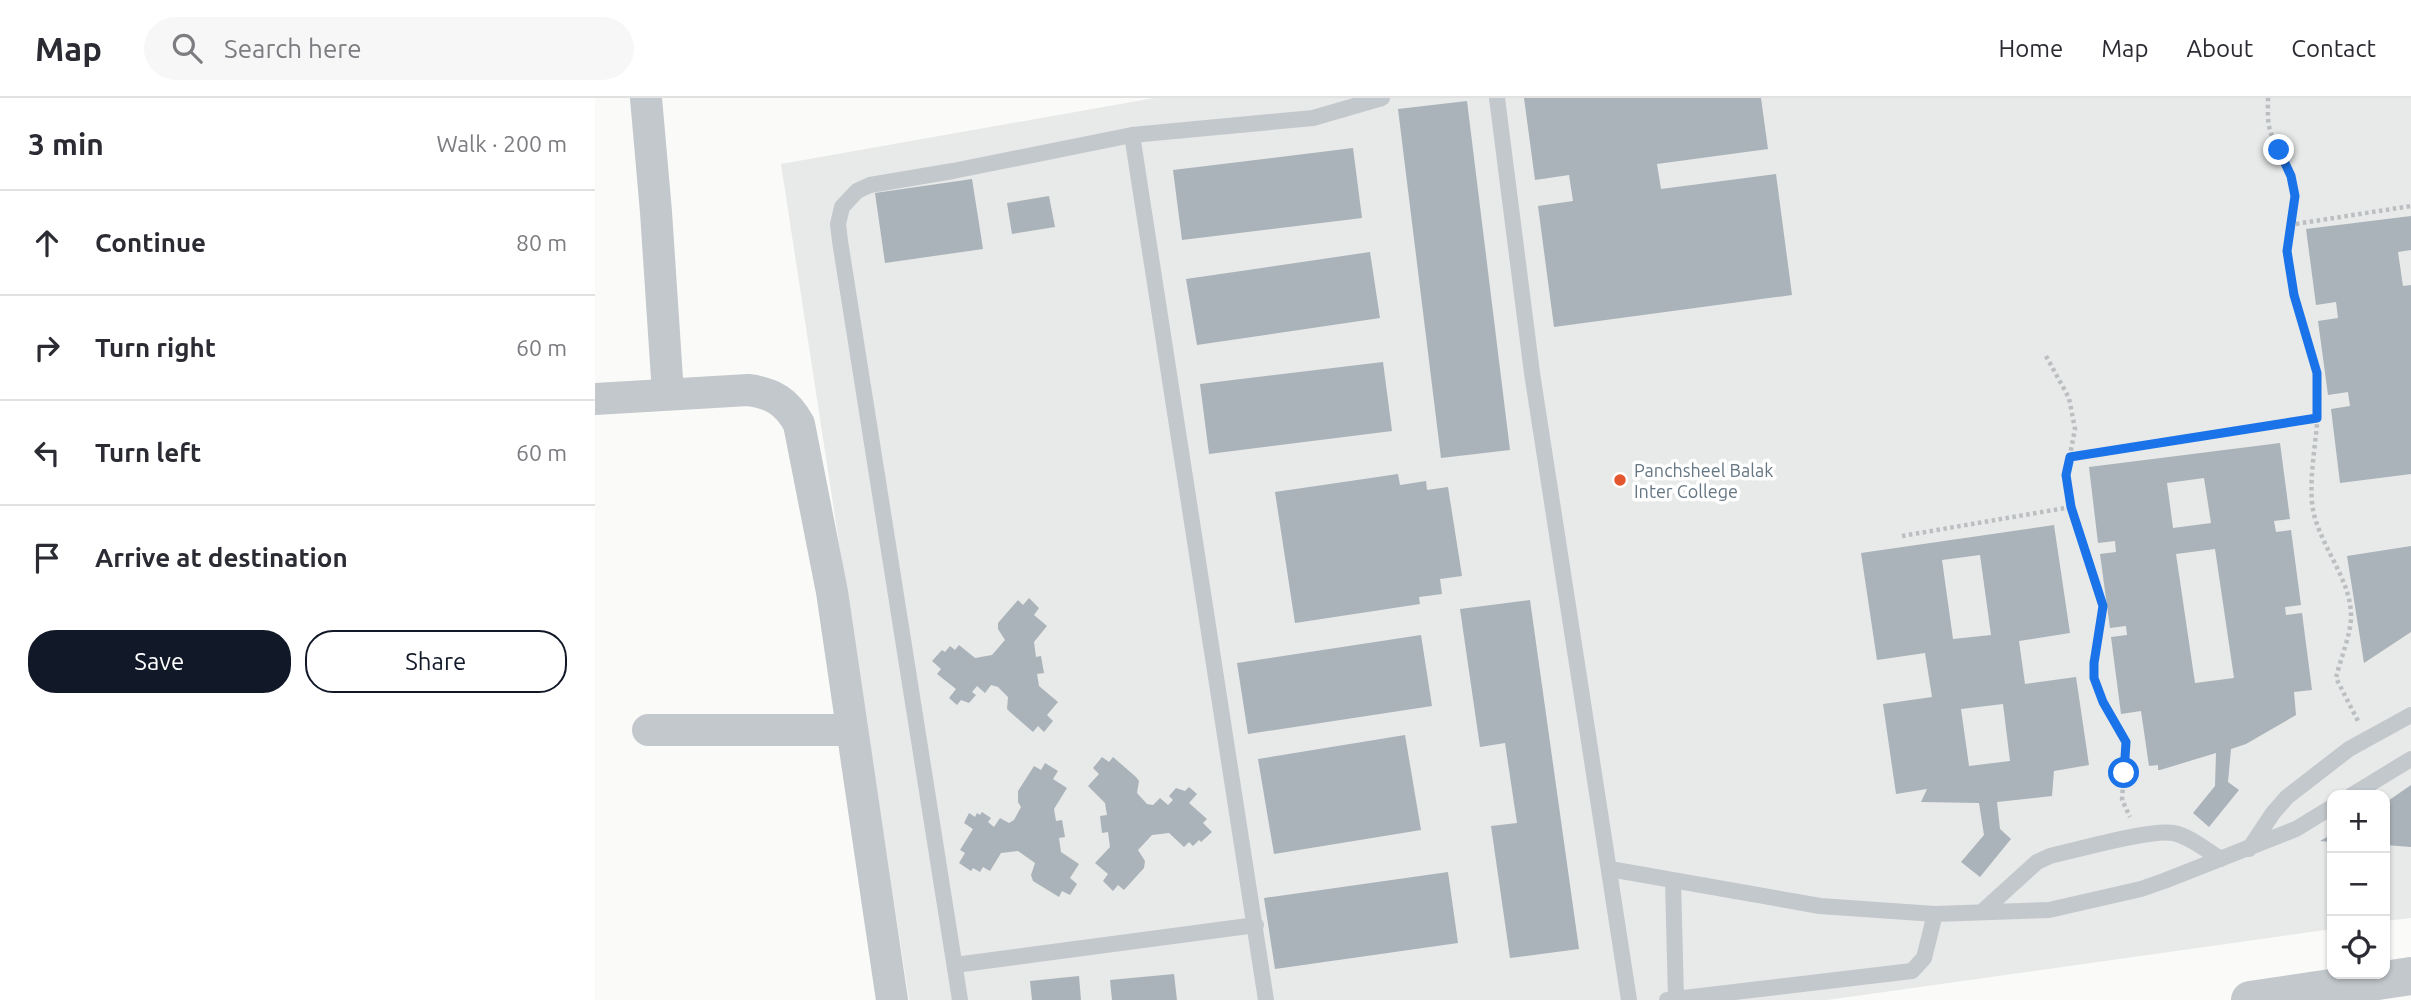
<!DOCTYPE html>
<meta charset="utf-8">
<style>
body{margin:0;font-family:Ubuntu,sans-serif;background:#f7f7f7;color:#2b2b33}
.controls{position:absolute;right:21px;bottom:21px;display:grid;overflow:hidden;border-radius:14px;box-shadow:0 2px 5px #0004}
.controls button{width:63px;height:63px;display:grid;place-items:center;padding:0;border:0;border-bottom:2px solid #e1e1e2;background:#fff;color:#2b2b33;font:35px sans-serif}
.stop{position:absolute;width:21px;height:21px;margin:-16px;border:5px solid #1a73e8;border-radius:50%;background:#fff}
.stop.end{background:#1a73e8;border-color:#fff;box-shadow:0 2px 7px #0008}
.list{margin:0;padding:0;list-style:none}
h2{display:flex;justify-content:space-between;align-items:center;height:91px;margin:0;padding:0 28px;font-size:30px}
h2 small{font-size:23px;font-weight:400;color:#7c7c81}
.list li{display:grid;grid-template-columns:46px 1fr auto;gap:21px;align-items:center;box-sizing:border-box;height:105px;padding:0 28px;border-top:2px solid #e1e1e2}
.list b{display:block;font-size:26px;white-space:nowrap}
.list em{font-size:23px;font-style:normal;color:#7c7c81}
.actions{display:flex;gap:14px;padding:21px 28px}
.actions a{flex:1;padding:16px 0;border:2px solid #111827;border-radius:28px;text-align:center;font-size:24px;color:#111827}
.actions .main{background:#111827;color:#fff}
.icon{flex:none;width:38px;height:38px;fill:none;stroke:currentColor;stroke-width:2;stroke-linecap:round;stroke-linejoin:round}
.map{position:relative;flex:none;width:1816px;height:902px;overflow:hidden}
header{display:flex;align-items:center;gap:42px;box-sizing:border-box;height:98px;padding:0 35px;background:#fff;border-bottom:2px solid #e1e1e2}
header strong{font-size:33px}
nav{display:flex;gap:38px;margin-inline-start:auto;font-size:24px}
.search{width:490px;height:63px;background:#f7f7f7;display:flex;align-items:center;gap:18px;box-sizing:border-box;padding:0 24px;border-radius:38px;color:#7c7c81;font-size:26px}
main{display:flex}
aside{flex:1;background:#fff}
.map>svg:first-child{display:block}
</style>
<header>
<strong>Map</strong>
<div class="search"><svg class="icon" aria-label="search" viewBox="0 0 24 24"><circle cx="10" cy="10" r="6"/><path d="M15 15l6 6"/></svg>Search here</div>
<nav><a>Home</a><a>Map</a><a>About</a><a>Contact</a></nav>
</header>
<main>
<aside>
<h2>3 min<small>Walk · 200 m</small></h2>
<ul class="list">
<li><svg class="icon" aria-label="ahead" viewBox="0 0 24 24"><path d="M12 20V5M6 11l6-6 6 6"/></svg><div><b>Continue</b></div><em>80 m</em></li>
<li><svg class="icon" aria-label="right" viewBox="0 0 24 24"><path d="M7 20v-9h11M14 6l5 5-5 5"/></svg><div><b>Turn right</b></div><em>60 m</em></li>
<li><svg class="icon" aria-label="left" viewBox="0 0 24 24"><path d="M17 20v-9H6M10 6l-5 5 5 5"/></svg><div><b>Turn left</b></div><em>60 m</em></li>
<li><svg class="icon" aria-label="arrive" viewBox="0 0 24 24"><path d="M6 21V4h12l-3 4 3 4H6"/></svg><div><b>Arrive at destination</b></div></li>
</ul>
<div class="actions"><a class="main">Save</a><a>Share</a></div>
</aside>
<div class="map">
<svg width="1816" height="902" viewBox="0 0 1816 902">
<rect width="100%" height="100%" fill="#fafaf8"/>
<path fill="#e8e9e9" d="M 559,0 L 1816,0 L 1816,820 L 1790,823 L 1790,697 L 1737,697 L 1737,831 L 1232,902 L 314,902 L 186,66 Z"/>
<path fill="#aab3b9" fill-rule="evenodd" d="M 929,0 L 1166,0 L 1173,51 L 1062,66 L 1066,91 L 1181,76 L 1197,197 L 959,229 L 943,108 L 978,103 L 974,77 L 940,82 Z
M 872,3 L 915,352 L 846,360 L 803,11 Z
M 758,50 L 767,120 L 587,142 L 578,72 Z
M 377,81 L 388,151 L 290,165 L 280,95 Z
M 454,98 L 460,129 L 417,136 L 412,105 Z
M 1816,118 L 1816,152 L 1803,154 L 1808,188 L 1816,187 L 1816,376 L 1745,385 L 1736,311 L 1755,308 L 1753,294 L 1733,297 L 1723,223 L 1743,220 L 1741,204 L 1721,207 L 1711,131 Z
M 775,154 L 785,220 L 602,247 L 591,181 Z
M 788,264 L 797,333 L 614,356 L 605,286 Z
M 1685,345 L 1695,421 L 1679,423 L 1681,434 L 1696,432 L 1706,507 L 1690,509 L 1691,517 L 1707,515 L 1717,592 L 1699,594 L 1701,617 L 1651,646 L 1636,651 L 1633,684 L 1644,692 L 1614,729 L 1598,715 L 1620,688 L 1621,655 L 1565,672 L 1563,672 L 1563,667 L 1554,668 L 1546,613 L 1526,616 L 1516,539 L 1532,537 L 1531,528 L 1515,530 L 1505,456 L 1521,454 L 1520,443 L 1503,445 L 1494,369 ZM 1609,380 L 1616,425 L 1578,430 L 1572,385 ZM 1620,451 L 1639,580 L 1600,585 L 1581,456 Z
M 803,376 L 805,387 L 831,383 L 832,392 L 853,389 L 867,478 L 845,481 L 847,496 L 824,499 L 825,506 L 700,525 L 680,394 Z
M 1459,427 L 1475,535 L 1424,543 L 1430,586 L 1481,579 L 1494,667 L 1459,673 L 1457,698 L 1402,704 L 1405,731 L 1416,741 L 1385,779 L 1366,764 L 1389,737 L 1384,705 L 1326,704 L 1332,691 L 1301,696 L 1288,606 L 1337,599 L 1330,555 L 1282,562 L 1266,455 ZM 1385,457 L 1396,537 L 1358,541 L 1347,462 ZM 1408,606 L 1415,663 L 1374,668 L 1366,611 Z
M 1816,448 L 1816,534 L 1769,565 L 1752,458 Z
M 434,500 L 444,510 L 439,517 L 452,528 L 439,544 L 441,559 L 446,558 L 449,575 L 442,576 L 444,588 L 463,604 L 452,617 L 458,623 L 449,634 L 443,628 L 438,634 L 415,614 L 412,611 L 413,599 L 403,589 L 396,587 L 390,595 L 382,588 L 377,594 L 381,597 L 374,605 L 366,602 L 362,607 L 354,600 L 361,591 L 342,576 L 346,571 L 337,563 L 347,552 L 350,554 L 355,548 L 360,552 L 364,547 L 380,560 L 397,557 L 410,542 L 403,531 L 403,525 L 423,502 L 428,507 Z
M 935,502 L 984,851 L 915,860 L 896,728 L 922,725 L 910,645 L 885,649 L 865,511 Z
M 826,537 L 837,608 L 653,636 L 642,565 Z
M 810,637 L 826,732 L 679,756 L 663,661 Z
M 507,659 L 514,664 L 518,659 L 541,679 L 544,683 L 542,695 L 552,706 L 558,707 L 565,700 L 573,707 L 578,702 L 574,698 L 581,690 L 590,693 L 594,689 L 602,696 L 594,705 L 612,721 L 608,725 L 617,734 L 606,744 L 604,742 L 598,748 L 594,744 L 589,749 L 574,735 L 557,737 L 543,752 L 550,763 L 549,770 L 529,792 L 523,787 L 518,793 L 508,783 L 513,776 L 500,765 L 515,749 L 513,734 L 507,735 L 505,718 L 512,717 L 510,705 L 493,688 L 504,676 L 498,670 Z
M 450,665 L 463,673 L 458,681 L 472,690 L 459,711 L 461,723 L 467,722 L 470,739 L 464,740 L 466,754 L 484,766 L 475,780 L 482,786 L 475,797 L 467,793 L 464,799 L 438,783 L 436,777 L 440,765 L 423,753 L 406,755 L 395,773 L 388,769 L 385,774 L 378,770 L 376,773 L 364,765 L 370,755 L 365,752 L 378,731 L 369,725 L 374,715 L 380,719 L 382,715 L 385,717 L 387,714 L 396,720 L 393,724 L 399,729 L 405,720 L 414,725 L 419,722 L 426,709 L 423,704 L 423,693 L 439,668 L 446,672 Z
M 1816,687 L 1816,749 L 1790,747 L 1790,705 Z
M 1737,736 L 1737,744 L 1725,743 Z
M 853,774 L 863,845 L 680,871 L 669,800 Z
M 579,876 L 582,902 L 517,902 L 515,882 Z
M 484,878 L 486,902 L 437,902 L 435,883 Z"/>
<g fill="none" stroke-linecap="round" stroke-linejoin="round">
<path stroke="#bbbfc2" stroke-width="4.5" stroke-dasharray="3.5 3.5" stroke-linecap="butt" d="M 1673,0 C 1673,10 1672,22 1675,32 C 1681,54 1698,72 1700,96 C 1701,114 1691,134 1692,153 C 1694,201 1721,245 1723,293 C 1725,330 1714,367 1717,404 C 1720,443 1757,480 1756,519 C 1756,536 1745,562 1741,580 L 1763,623
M 1694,127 L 1816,108
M 1451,258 L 1474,300 L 1480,331 L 1471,377 L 1476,409 L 1508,508 L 1499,565 L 1499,581 L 1509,604 L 1531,644 L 1527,702 L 1535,719
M 1475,359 L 1722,320
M 1307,438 L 1476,409"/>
<path stroke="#c3c8cc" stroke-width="16" d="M 902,0 L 937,275 L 1034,902
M 537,37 L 671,902
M 1757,697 L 1816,661
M 1654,751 L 1678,715 L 1692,699 L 1754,651 L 1816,617
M 1015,771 L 1225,808 L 1340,816 L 1454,812 L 1546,791 L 1569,783 L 1701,731 L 1737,709
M 1078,782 L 1081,901
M 1388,813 L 1442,764 L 1455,758 C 1482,752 1555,731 1578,735 C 1595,738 1612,753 1626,761
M 360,867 L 661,827
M 365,902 L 245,143 L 243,126 L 247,109 L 262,93 L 275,87 L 358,73 L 537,37 L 718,20 L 787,0
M 1072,902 L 1317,873 L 1329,860 L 1340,816"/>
<path stroke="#c3c8cc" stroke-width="32" d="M 51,0 L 61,114 L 73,296
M 0,301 L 153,292 C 178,295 192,304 204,326 L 237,494 L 297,902
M 53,632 L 257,632"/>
<path stroke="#c3c8cc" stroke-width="38" d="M 1655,902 L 1816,878"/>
</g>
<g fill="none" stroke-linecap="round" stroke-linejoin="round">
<path stroke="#1a73e8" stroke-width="9" d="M 1529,675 L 1531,644 L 1508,604 L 1499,580 L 1499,565 L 1508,508 L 1476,409 L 1471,377 L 1475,359 L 1722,320 L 1722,275 L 1699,197 L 1692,153 L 1700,98 L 1696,78 L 1684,52"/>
</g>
<circle fill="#e4572e" stroke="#fff" stroke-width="2.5" cx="1025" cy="382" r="7"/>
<g text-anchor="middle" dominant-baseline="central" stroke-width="7" stroke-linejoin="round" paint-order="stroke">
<g font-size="18" fill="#657683" stroke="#fff" text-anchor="start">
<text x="1039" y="372">Panchsheel Balak<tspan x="1039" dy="21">Inter College</tspan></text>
</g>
</g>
</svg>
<div class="controls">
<button>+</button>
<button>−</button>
<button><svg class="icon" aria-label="locate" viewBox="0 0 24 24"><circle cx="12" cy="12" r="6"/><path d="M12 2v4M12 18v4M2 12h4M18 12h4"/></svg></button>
</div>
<div class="stop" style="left:1529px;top:675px"></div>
<div class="stop end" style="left:1684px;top:52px"></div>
</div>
</main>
